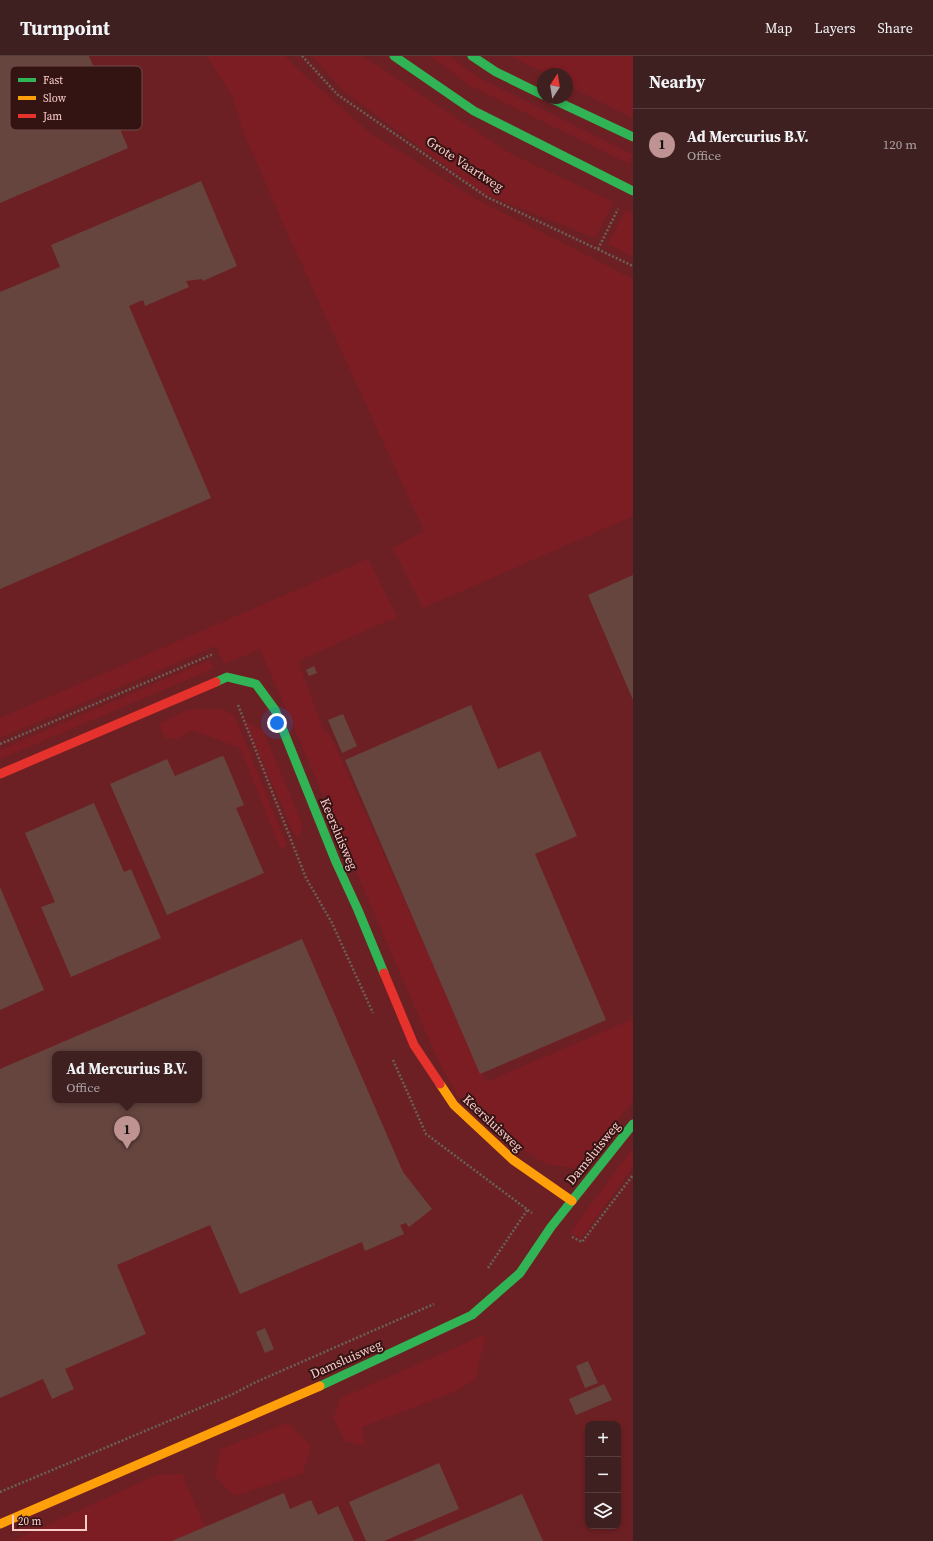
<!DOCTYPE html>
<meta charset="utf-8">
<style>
body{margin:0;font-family:"Source Serif 4",serif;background:#492d2d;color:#f1f3f6}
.controls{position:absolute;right:12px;bottom:12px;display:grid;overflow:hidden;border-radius:8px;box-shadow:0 2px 6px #0003}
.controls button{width:36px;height:36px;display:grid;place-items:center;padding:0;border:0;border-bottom:1px solid #573e3e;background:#3e2020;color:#f1f3f6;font:20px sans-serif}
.compass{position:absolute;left:537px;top:12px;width:36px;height:36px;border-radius:50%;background:#3e2020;box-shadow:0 2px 6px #0003;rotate:12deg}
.scale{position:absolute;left:12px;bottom:10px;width:75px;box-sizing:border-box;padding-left:4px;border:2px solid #faccc9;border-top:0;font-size:11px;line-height:14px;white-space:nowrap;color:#faccc9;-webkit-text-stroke:3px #341313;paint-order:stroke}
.you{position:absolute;left:277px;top:667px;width:14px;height:14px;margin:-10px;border:3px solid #fff;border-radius:50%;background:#1a73e8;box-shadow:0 0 0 6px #1a73e833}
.badge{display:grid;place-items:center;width:26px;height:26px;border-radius:50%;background:#bf9392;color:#111;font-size:13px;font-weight:700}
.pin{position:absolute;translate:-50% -33px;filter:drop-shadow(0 1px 2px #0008)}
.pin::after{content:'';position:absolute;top:21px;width:14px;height:12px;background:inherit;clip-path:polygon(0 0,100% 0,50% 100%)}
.popup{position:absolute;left:52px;top:995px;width:150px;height:52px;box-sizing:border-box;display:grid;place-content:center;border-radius:8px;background:#3e2020;filter:drop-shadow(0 1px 3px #0005);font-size:13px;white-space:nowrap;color:#ada3a5}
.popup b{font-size:15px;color:#f1f3f6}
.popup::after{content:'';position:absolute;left:50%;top:100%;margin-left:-8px;border:8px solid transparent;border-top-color:#3e2020}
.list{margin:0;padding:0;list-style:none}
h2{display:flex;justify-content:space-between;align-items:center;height:52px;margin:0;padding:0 16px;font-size:17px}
h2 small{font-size:13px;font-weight:400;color:#ada3a5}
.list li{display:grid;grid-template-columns:26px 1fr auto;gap:12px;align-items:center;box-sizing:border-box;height:72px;padding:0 16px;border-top:1px solid #573e3e}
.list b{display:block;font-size:15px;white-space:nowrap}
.list p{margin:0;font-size:13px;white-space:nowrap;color:#ada3a5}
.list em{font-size:13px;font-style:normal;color:#ada3a5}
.icon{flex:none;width:22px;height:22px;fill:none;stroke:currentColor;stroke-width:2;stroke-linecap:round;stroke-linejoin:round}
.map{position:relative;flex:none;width:633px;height:1485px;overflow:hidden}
header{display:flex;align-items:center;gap:24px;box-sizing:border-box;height:56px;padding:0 20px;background:#3e2020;border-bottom:1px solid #573e3e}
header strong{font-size:19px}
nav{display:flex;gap:22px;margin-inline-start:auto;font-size:14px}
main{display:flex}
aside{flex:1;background:#3e2020}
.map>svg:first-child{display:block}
</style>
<header>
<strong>Turnpoint</strong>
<nav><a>Map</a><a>Layers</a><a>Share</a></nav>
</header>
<main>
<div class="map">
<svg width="633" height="1485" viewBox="0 0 633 1485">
<rect width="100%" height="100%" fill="#522a2b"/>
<path fill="#6d2023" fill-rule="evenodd" d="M 0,0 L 633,0 L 633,1485 L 0,1485 ZM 543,18 L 567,18 L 567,42 L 543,42 ZM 55,998 L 199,998 L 199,1044 L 55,1044 ZM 588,1368 L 618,1368 L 618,1470 L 588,1470 Z"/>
<path fill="#7c1d23" d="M 207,0 L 285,0 L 295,11 L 370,77 L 476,143 L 633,223 L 633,460 L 423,552 L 393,492 L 424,475 L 291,185 L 244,78 L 232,40 Z
M 312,0 L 363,0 L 511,98 L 613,146 L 595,182 L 482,137 L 345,36 Z
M 430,0 L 449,0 L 481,23 L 633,99 L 629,108 L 471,30 Z
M 511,0 L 633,0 L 633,62 L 567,29 L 567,18 L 546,18 Z
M 626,154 L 633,157 L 633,201 L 608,188 Z
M 368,503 L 398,563 L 389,564 L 298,605 L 323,673 L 329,678 L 343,707 L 486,1026 L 633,963 L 633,1044 L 587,1106 L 573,1112 L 546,1108 L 517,1090 L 457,1039 L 436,1000 L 260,593 L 224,608 L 216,590 L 0,682 L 0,662 Z
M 210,604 L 213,613 L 0,703 L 0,694 Z
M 194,653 L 221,653 L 234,659 L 287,790 L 280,792 L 240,692 L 192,674 L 177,683 L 165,682 L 159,668 L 183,656 Z
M 244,664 L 263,675 L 303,770 L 297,784 Z
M 633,1092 L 633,1111 L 581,1182 L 570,1177 Z
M 486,1278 L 475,1324 L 451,1337 L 362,1371 L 365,1390 L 345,1385 L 333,1362 L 341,1342 Z
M 288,1367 L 311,1390 L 303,1417 L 235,1440 L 215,1420 L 221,1393 Z
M 182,1418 L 206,1473 L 177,1485 L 12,1485 L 157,1419 Z"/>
<path fill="#66453f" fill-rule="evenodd" d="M 0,0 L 89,0 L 128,92 L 0,147 Z
M 201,125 L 237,210 L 203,225 L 202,223 L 186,225 L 189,231 L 145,250 L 143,244 L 129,250 L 211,442 L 0,533 L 0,236 L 60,211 L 51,189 Z
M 633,519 L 633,644 L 588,539 Z
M 314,610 L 317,617 L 309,620 L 306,614 Z
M 471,649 L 498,713 L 540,695 L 577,780 L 535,798 L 606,964 L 480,1018 L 345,704 Z
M 343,658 L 357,690 L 342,697 L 328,664 Z
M 222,700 L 224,701 L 244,749 L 236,752 L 264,817 L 167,859 L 110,728 L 167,703 L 175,720 Z
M 94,747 L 124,816 L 131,813 L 161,882 L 71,921 L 41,851 L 55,846 L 25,777 Z
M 0,831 L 44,934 L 0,954 Z
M 302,883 L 403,1116 L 432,1153 L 409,1171 L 406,1167 L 400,1169 L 404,1178 L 365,1195 L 362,1186 L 240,1238 L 210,1169 L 117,1209 L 146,1278 L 65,1313 L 74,1333 L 52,1343 L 43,1323 L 0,1342 L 0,1013 ZM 55,998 L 199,998 L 199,1044 L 55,1044 Z
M 265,1272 L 274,1293 L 265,1297 L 256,1276 Z
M 588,1305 L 598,1327 L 585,1332 L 576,1310 Z
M 604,1328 L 612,1344 L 576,1359 L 569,1343 Z
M 439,1407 L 459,1453 L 384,1485 L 366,1485 L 349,1446 Z
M 284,1437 L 290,1453 L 311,1444 L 318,1459 L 338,1450 L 354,1485 L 172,1485 Z
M 522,1438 L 543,1485 L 412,1485 Z"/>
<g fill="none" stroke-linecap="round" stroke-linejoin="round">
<path stroke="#67625a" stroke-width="2.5" stroke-dasharray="2 2" stroke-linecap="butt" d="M 302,0 L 338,39 L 487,141 L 633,210
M 598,193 L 618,153
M 238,649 L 306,822 L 332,867 L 373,957
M 0,688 L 211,599 L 213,600
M 393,1004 L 426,1078 L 532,1157
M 572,1181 L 582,1186 L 633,1119
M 488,1212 L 528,1153
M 0,1436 L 233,1338 L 256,1326 L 434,1248"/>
<path stroke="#30b455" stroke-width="9" d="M 394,0 L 474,55 L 633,135
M 472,0 L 496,16 L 543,39
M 550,42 L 633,81
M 216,626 L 227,621 L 256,628 L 275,654 L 336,806 L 358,854 L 384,917
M 320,1330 L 472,1259 L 520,1217 L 551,1171 L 633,1068"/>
<path stroke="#ff9f0a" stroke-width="9" d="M 440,1028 L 454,1049 L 513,1104 L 572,1145
M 0,1468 L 320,1330"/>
<path stroke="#e5322d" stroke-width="9" d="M 0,718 L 216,626
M 384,917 L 414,989 L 440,1028"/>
</g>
<g text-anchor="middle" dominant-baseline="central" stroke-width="4" stroke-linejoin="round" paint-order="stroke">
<g font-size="13" fill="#faccc9" stroke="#341313">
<text transform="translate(465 108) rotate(33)">Grote Vaartweg</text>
<text transform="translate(339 778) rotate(67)">Keersluisweg</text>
<text transform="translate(493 1067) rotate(43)">Keersluisweg</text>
<text transform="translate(593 1097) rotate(-51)">Damsluisweg</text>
<text transform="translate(346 1303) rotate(-24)">Damsluisweg</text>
</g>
</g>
<rect x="10" y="10" width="132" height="64" rx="6" fill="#341313" stroke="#6f4a4a" stroke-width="1"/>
<rect x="18" y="22" width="18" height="4" fill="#30b455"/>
<rect x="18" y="40" width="18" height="4" fill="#ff9f0a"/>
<rect x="18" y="58" width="18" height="4" fill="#e5322d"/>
<g font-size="11" fill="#faccc9">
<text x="43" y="28">Fast</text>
<text x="43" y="46">Slow</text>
<text x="43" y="64">Jam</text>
</g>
</svg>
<div class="controls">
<button>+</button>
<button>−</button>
<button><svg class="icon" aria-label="layers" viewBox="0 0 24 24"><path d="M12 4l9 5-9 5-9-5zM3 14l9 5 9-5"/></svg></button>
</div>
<svg class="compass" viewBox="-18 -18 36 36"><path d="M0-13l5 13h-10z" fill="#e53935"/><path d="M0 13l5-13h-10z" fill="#ada3a5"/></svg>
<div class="scale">20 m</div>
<div class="you"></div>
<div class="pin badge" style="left:127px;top:1093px">1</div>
<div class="popup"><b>Ad Mercurius B.V.</b>Office</div>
</div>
<aside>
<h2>Nearby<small></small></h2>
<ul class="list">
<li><span class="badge">1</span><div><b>Ad Mercurius B.V.</b><p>Office</p></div><em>120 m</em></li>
</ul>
</aside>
</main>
